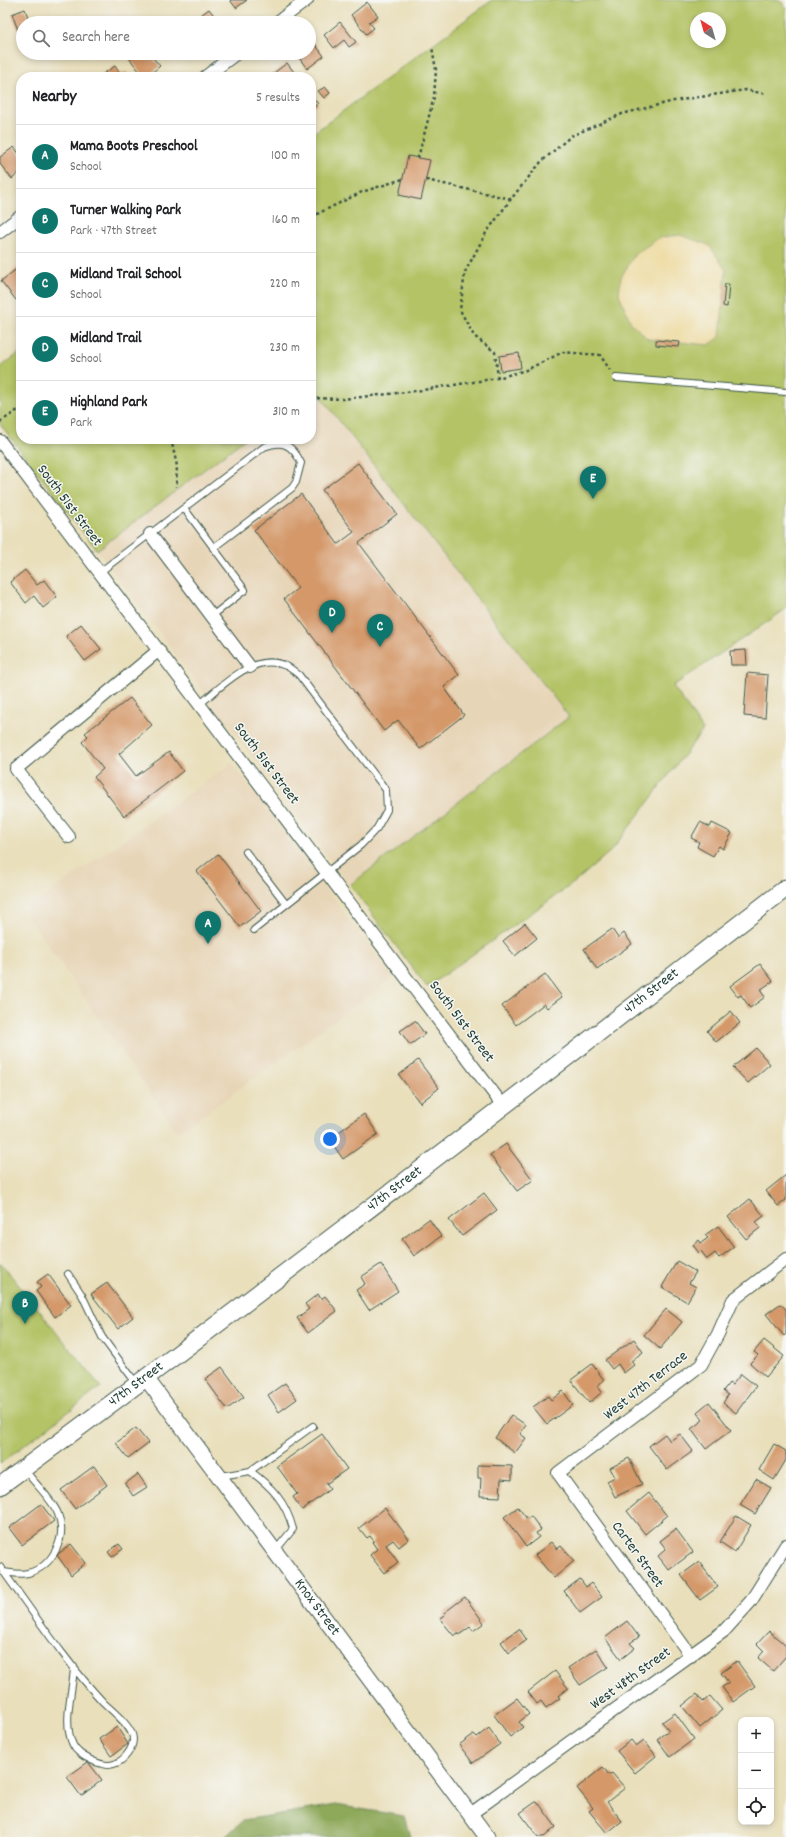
<!DOCTYPE html>
<meta charset="utf-8">
<style>
body{margin:0;font-family:Dekko,sans-serif;background:#f2f2f2;color:#202124}
.controls{position:absolute;right:12px;bottom:12px;display:grid;overflow:hidden;border-radius:8px;box-shadow:0 2px 6px #0003}
.controls button{width:36px;height:36px;display:grid;place-items:center;padding:0;border:0;border-bottom:1px solid #e0e0e0;background:#fff;color:#202124;font:20px sans-serif}
.compass{position:absolute;left:690px;top:12px;width:36px;height:36px;border-radius:50%;background:#fff;box-shadow:0 2px 6px #0003;rotate:323deg}
.you{position:absolute;left:330px;top:1139px;width:14px;height:14px;margin:-10px;border:3px solid #fff;border-radius:50%;background:#1a73e8;box-shadow:0 0 0 6px #1a73e833}
.badge{display:grid;place-items:center;width:26px;height:26px;border-radius:50%;background:#0f766e;color:#fff;font-size:13px;font-weight:700}
.pin{position:absolute;translate:-50% -33px;filter:drop-shadow(0 1px 2px #0008)}
.pin::after{content:'';position:absolute;top:21px;width:14px;height:12px;background:inherit;clip-path:polygon(0 0,100% 0,50% 100%)}
.list{margin:0;padding:0;list-style:none}
h2{display:flex;justify-content:space-between;align-items:center;height:52px;margin:0;padding:0 16px;font-size:17px}
h2 small{font-size:13px;font-weight:400;color:#757577}
.list li{display:grid;grid-template-columns:26px 1fr auto;gap:12px;align-items:center;box-sizing:border-box;height:64px;padding:0 16px;border-top:1px solid #e0e0e0}
.list b{display:block;font-size:15px;white-space:nowrap}
.list p{margin:0;font-size:13px;white-space:nowrap;color:#757577}
.list em{font-size:13px;font-style:normal;color:#757577}
.icon{flex:none;width:22px;height:22px;fill:none;stroke:currentColor;stroke-width:2;stroke-linecap:round;stroke-linejoin:round}
.map{position:relative;flex:none;width:786px;height:1837px;overflow:hidden}
.search{position:absolute;background:#fff;box-shadow:0 2px 6px #0003;left:16px;top:16px;width:300px;height:44px;display:flex;align-items:center;gap:10px;box-sizing:border-box;padding:0 14px;border-radius:22px;color:#757577;font-size:15px}
.panel{position:absolute;background:#fff;box-shadow:0 2px 6px #0003;left:16px;top:72px;width:300px;height:372px;border-radius:16px}
.map>svg:first-child{display:block}
</style>
<div class="map">
<svg width="786" height="1837" viewBox="0 0 786 1837">
<rect width="100%" height="100%" fill="#f6f6f2"/>
<filter id="ink" filterUnits="userSpaceOnUse"><feTurbulence type="fractalNoise" baseFrequency=".025" numOctaves="2"/><feDisplacementMap in="SourceGraphic" scale="8" xChannelSelector="R" yChannelSelector="G"/><feConvolveMatrix kernelMatrix="1 2 1 2 8 2 1 2 1" color-interpolation-filters="sRGB"/></filter>
<filter id="wash" filterUnits="userSpaceOnUse"><feTurbulence type="fractalNoise" baseFrequency=".012" numOctaves="4" result="noise"/><feDisplacementMap in="SourceGraphic" scale="16" xChannelSelector="R" yChannelSelector="G"/><feGaussianBlur stdDeviation="0.9" result="paint"/><feColorMatrix in="noise" values="0 0 0 0 0 0 0 0 0 0 0 0 0 0 0 0 0 1.4 0 .05"/><feComposite in="paint" operator="in"/></filter>
<g filter="url(#wash)">
<rect width="100%" height="100%" fill="#e9dfbb"/>
<path fill="#e7d5b7" d="M 313,388 L 569,717 L 350,886 L 97,550 L 245,439 L 311,439 L 311,390 Z
M 232,763 L 393,978 L 178,1133 L 24,911 Z"/>
<path fill="#b3c365" stroke="#69804c" fill-rule="evenodd" d="M 492,0 L 780,0 L 786,9 L 786,609 L 673,686 L 703,730 L 612,850 L 575,882 L 427,987 L 350,885 L 569,717 L 314,388 L 311,390 L 311,135 ZM 696,18 L 720,18 L 720,42 L 696,42 Z
M 21,352 L 21,439 L 245,439 L 97,550 L 0,424 L 0,367 Z
M 0,1262 L 101,1387 L 0,1464 Z"/>
<path fill="#8ea95a" stroke="#567347" d="M 336,1805 L 404,1816 L 410,1837 L 225,1837 L 243,1820 Z"/>
<path fill="#eeda9e" stroke="#868c69" d="M 680,235 L 709,245 L 726,270 L 720,337 L 709,345 L 648,339 L 631,323 L 619,294 L 621,277 L 635,254 L 659,238 Z"/>
<g id="blocks">
<path fill="#d49869" d="M 230,0 L 247,0 L 236,8 Z
M 367,2 L 378,16 L 369,22 L 374,28 L 366,34 L 351,15 Z
M 25,9 L 30,23 L 23,23 L 23,28 L 18,30 L 12,14 Z
M 209,9 L 220,23 L 194,23 L 193,21 Z
M 340,22 L 356,42 L 349,47 L 344,40 L 334,48 L 324,35 Z
M 314,43 L 324,56 L 307,69 L 298,56 L 301,53 L 309,53 L 309,47 Z
M 125,53 L 149,53 L 160,66 L 147,77 L 144,77 Z
M 287,63 L 298,77 L 271,77 L 270,76 Z
M 115,66 L 121,75 L 126,72 L 130,77 L 105,77 L 103,74 Z
M 325,87 L 330,93 L 324,98 L 318,91 Z
M 312,96 L 318,104 L 311,109 L 311,97 Z
M 14,147 L 21,156 L 21,171 L 12,179 L 0,164 L 0,157 Z
M 408,156 L 430,160 L 421,200 L 399,195 Z
M 18,268 L 21,272 L 21,297 L 16,300 L 1,281 Z
M 725,284 L 729,284 L 727,307 L 723,306 Z
M 656,340 L 680,342 L 679,347 L 656,345 Z
M 519,353 L 521,368 L 501,371 L 499,356 Z
M 358,463 L 397,514 L 359,543 L 459,675 L 444,687 L 464,715 L 420,749 L 398,720 L 384,731 L 284,599 L 298,588 L 254,530 L 301,494 L 338,544 L 354,532 L 322,490 Z
M 25,570 L 37,585 L 44,580 L 57,597 L 43,608 L 34,596 L 26,603 L 10,582 Z
M 81,624 L 101,649 L 85,661 L 66,636 Z
M 746,650 L 747,665 L 731,665 L 730,651 Z
M 747,673 L 768,675 L 765,718 L 744,716 Z
M 130,698 L 152,725 L 119,754 L 136,776 L 169,752 L 183,771 L 124,816 L 94,777 L 103,769 L 82,742 L 88,736 L 85,733 Z
M 700,822 L 710,827 L 712,823 L 732,833 L 723,849 L 719,846 L 713,856 L 697,847 L 699,842 L 691,838 Z
M 218,854 L 261,911 L 240,927 L 197,871 Z
M 525,923 L 537,938 L 515,956 L 503,941 Z
M 612,929 L 618,938 L 624,933 L 632,944 L 597,969 L 584,949 Z
M 760,964 L 773,981 L 760,990 L 765,997 L 750,1008 L 741,995 L 738,997 L 730,986 Z
M 545,974 L 562,997 L 547,1008 L 544,1004 L 516,1025 L 502,1006 Z
M 731,1011 L 740,1023 L 716,1042 L 707,1031 Z
M 415,1021 L 425,1034 L 410,1045 L 400,1031 Z
M 756,1048 L 770,1064 L 748,1083 L 733,1067 Z
M 418,1060 L 439,1088 L 420,1103 L 399,1075 Z
M 364,1114 L 378,1134 L 343,1159 L 329,1139 Z
M 506,1144 L 533,1180 L 517,1191 L 490,1155 Z
M 786,1175 L 786,1200 L 778,1206 L 766,1191 Z
M 484,1193 L 497,1210 L 462,1236 L 449,1220 Z
M 750,1199 L 764,1216 L 756,1222 L 760,1228 L 746,1239 L 728,1217 Z
M 429,1219 L 441,1236 L 414,1256 L 402,1239 Z
M 718,1226 L 734,1247 L 719,1258 L 715,1253 L 707,1259 L 701,1251 L 699,1253 L 693,1245 L 699,1240 L 701,1243 L 708,1238 L 705,1235 Z
M 677,1261 L 696,1272 L 689,1283 L 696,1287 L 687,1302 L 662,1287 Z
M 381,1264 L 398,1291 L 369,1310 L 356,1290 L 365,1284 L 361,1277 Z
M 48,1274 L 71,1305 L 55,1317 L 36,1291 L 41,1287 L 37,1282 Z
M 107,1283 L 133,1317 L 118,1329 L 91,1294 Z
M 318,1294 L 321,1299 L 325,1296 L 337,1311 L 308,1333 L 297,1318 L 309,1309 L 305,1304 Z
M 780,1304 L 786,1309 L 786,1334 L 784,1336 L 766,1314 Z
M 666,1309 L 682,1322 L 660,1349 L 644,1335 Z
M 634,1339 L 643,1352 L 631,1361 L 634,1365 L 624,1373 L 618,1364 L 612,1369 L 605,1360 Z
M 764,1340 L 784,1356 L 766,1377 L 750,1363 L 758,1355 L 754,1352 Z
M 592,1364 L 604,1380 L 597,1386 L 602,1392 L 589,1403 L 571,1380 Z
M 222,1367 L 244,1397 L 227,1409 L 205,1379 Z
M 741,1374 L 756,1386 L 736,1413 L 723,1403 L 728,1395 L 723,1391 L 729,1383 L 732,1385 Z
M 285,1383 L 297,1399 L 279,1412 L 268,1395 Z
M 563,1391 L 573,1405 L 547,1424 L 533,1407 L 548,1396 L 551,1400 Z
M 709,1402 L 731,1430 L 706,1449 L 691,1429 L 703,1420 L 697,1412 Z
M 511,1415 L 526,1425 L 520,1434 L 526,1438 L 515,1453 L 495,1438 Z
M 136,1428 L 148,1443 L 128,1458 L 116,1443 Z
M 322,1434 L 347,1469 L 326,1484 L 330,1489 L 302,1510 L 293,1497 L 297,1494 L 277,1466 Z
M 665,1434 L 670,1441 L 680,1434 L 693,1451 L 667,1470 L 649,1446 Z
M 774,1444 L 786,1451 L 786,1460 L 774,1480 L 759,1470 Z
M 629,1458 L 642,1484 L 615,1497 L 607,1481 L 615,1477 L 610,1468 Z
M 478,1465 L 512,1466 L 512,1480 L 501,1479 L 500,1497 L 480,1496 L 481,1478 L 478,1478 Z
M 94,1466 L 107,1485 L 75,1509 L 61,1490 Z
M 138,1474 L 147,1487 L 133,1496 L 125,1484 Z
M 756,1479 L 771,1488 L 755,1514 L 740,1505 Z
M 649,1493 L 667,1516 L 645,1534 L 627,1511 Z
M 41,1504 L 54,1521 L 22,1545 L 9,1528 Z
M 518,1507 L 527,1519 L 531,1516 L 541,1530 L 536,1533 L 539,1537 L 526,1547 L 504,1517 Z
M 385,1508 L 409,1539 L 399,1547 L 393,1540 L 386,1545 L 398,1562 L 384,1573 L 370,1555 L 377,1549 L 372,1542 L 374,1541 L 370,1536 L 367,1538 L 359,1528 Z
M 736,1516 L 751,1525 L 735,1552 L 720,1542 Z
M 676,1529 L 693,1552 L 669,1570 L 658,1556 L 666,1549 L 660,1541 Z
M 551,1542 L 557,1549 L 561,1546 L 574,1561 L 554,1578 L 535,1555 Z
M 71,1544 L 86,1563 L 71,1575 L 57,1555 Z
M 119,1544 L 123,1549 L 112,1557 L 108,1552 Z
M 699,1562 L 718,1587 L 700,1600 L 681,1575 Z
M 580,1579 L 586,1587 L 591,1583 L 602,1597 L 580,1613 L 564,1591 Z
M 465,1597 L 484,1623 L 473,1631 L 470,1627 L 459,1635 L 458,1633 L 454,1636 L 440,1619 L 445,1615 L 444,1613 Z
M 627,1621 L 639,1637 L 630,1643 L 635,1648 L 621,1659 L 605,1638 Z
M 519,1629 L 527,1640 L 509,1653 L 501,1642 Z
M 769,1631 L 786,1646 L 786,1656 L 773,1671 L 758,1658 L 764,1651 L 757,1644 Z
M 596,1649 L 608,1667 L 580,1685 L 568,1668 Z
M 737,1661 L 755,1686 L 733,1702 L 722,1687 L 729,1683 L 721,1673 Z
M 555,1671 L 568,1688 L 558,1696 L 560,1698 L 546,1708 L 541,1701 L 537,1704 L 528,1692 Z
M 697,1694 L 703,1702 L 710,1696 L 722,1710 L 700,1728 L 682,1706 Z
M 517,1698 L 529,1714 L 519,1722 L 523,1727 L 510,1737 L 494,1715 Z
M 675,1713 L 694,1739 L 670,1757 L 657,1739 L 669,1730 L 662,1722 Z
M 117,1727 L 128,1744 L 111,1756 L 99,1739 Z
M 489,1728 L 500,1744 L 473,1763 L 459,1745 L 474,1734 L 477,1737 Z
M 631,1740 L 636,1746 L 644,1740 L 656,1756 L 635,1773 L 617,1751 Z
M 88,1762 L 102,1780 L 81,1796 L 67,1777 Z
M 603,1767 L 609,1775 L 612,1773 L 625,1788 L 607,1802 L 622,1821 L 607,1833 L 589,1811 L 593,1808 L 577,1788 Z
M 537,1801 L 556,1827 L 544,1837 L 538,1837 L 520,1813 Z"/>
</g>
</g>
<g filter="url(#ink)">
<use href="#blocks" fill-opacity="0" stroke="#3d5548" stroke-width="1"/>
<g fill="none" stroke-linecap="round" stroke-linejoin="round">
<g stroke="#3d5548" stroke-width="8">
<path id="service" d="M 616,378 L 786,392
M 184,508 L 245,590 L 212,616
M 100,572 L 264,447 C 283,440 292,444 301,463 L 296,482 L 292,488 L 213,548
M 200,704 C 222,686 255,651 286,666 C 291,668 295,672 299,675 L 386,790 L 387,810 L 377,828 L 361,845 L 254,930
M 246,852 L 286,904
M 68,1274 L 82,1295 L 102,1337 L 136,1383
M 250,1471 L 313,1426
M 221,1476 L 250,1471 C 272,1487 286,1502 293,1529 L 275,1551
M 0,1567 C 33,1612 65,1661 103,1702 C 111,1710 133,1727 133,1739 C 133,1749 124,1761 114,1764 C 103,1768 78,1756 73,1745 C 62,1722 73,1691 74,1667
M 3,1572 C 12,1573 20,1575 28,1573 C 52,1567 68,1538 58,1514 C 53,1500 34,1483 25,1470"/>
</g>
<g stroke="#3d5548" stroke-width="14">
<path id="minor" d="M 276,23 L 307,0
M 205,77 L 237,53
M 0,232 L 21,216
M 0,441 L 504,1107
M 150,534 L 250,667
M 69,837 L 16,769 L 159,650
M 691,1656 L 558,1473 L 701,1365 L 718,1334 L 733,1300 L 786,1259
M 469,1815 L 724,1631 L 751,1601 L 786,1545"/>
</g>
<g stroke="#3d5548" stroke-width="17">
<g id="tertiary">
<path id="s1" d="M 146,1378 L 487,1837"/>
</g>
</g>
<g stroke="#3d5548" stroke-width="19">
<g id="secondary">
<path id="s2" d="M 0,1486 C 265,1291 526,1089 786,888"/>
</g>
</g>
<path stroke="#3d5548" stroke-width="2.5" stroke-dasharray="3 3" stroke-linecap="butt" d="M 418,158 L 434,97 L 436,70 L 432,47
M 426,180 L 511,199 L 541,162 L 571,136 L 622,114 L 674,101 L 745,90 L 767,94
M 311,217 L 362,192 L 403,179
M 498,378 L 495,352 L 474,336 L 460,310 L 465,272 L 486,233 L 511,199
M 311,398 L 343,399 L 416,391 L 498,378 L 526,370 L 563,352 L 600,355 L 610,370
M 0,422 L 21,408
M 171,439 L 177,466 L 176,487"/>
<use href="#service" stroke="#fff" stroke-width="6"/>
<use href="#minor" stroke="#fff" stroke-width="12"/>
<use href="#tertiary" stroke="#fff" stroke-width="15"/>
<use href="#secondary" stroke="#fff" stroke-width="17"/>
</g>
</g>
<g text-anchor="middle" dominant-baseline="central" stroke-width="3" stroke-linejoin="round" paint-order="stroke">
<g font-size="15" fill="#1f3d34" stroke="#f6f6f2">
<text transform="translate(69 506) rotate(53)">South 51st Street</text>
<text transform="translate(266 764) rotate(53)">South 51st Street</text>
<text stroke="none"><textPath href="#s2" startOffset="818">47th Street</textPath></text>
<text transform="translate(461 1022) rotate(53)">South 51st Street</text>
<text stroke="none"><textPath href="#s2" startOffset="494">47th Street</textPath></text>
<text stroke="none"><textPath href="#s2" startOffset="170">47th Street</textPath></text>
<text transform="translate(646 1386) rotate(-38)">West 47th Terrace</text>
<text transform="translate(637 1555) rotate(54)">Carter Street</text>
<text stroke="none"><textPath href="#s1" startOffset="286">Knox Street</textPath></text>
<text transform="translate(631 1679) rotate(-36)">West 48th Street</text>
</g>
</g>
</svg>
<div class="controls">
<button>+</button>
<button>−</button>
<button><svg class="icon" aria-label="locate" viewBox="0 0 24 24"><circle cx="12" cy="12" r="6"/><path d="M12 2v4M12 18v4M2 12h4M18 12h4"/></svg></button>
</div>
<svg class="compass" viewBox="-18 -18 36 36"><path d="M0-13l5 13h-10z" fill="#e53935"/><path d="M0 13l5-13h-10z" fill="#757577"/></svg>
<div class="you"></div>
<div class="pin badge" style="left:208px;top:944px">A</div>
<div class="pin badge" style="left:25px;top:1324px">B</div>
<div class="pin badge" style="left:380px;top:647px">C</div>
<div class="pin badge" style="left:332px;top:633px">D</div>
<div class="pin badge" style="left:593px;top:499px">E</div>
<div class="search"><svg class="icon" aria-label="search" viewBox="0 0 24 24"><circle cx="10" cy="10" r="6"/><path d="M15 15l6 6"/></svg>Search here</div>
<section class="panel">
<h2>Nearby<small>5 results</small></h2>
<ul class="list">
<li><span class="badge">A</span><div><b>Mama Boots Preschool</b><p>School</p></div><em>100 m</em></li>
<li><span class="badge">B</span><div><b>Turner Walking Park</b><p>Park · 47th Street</p></div><em>160 m</em></li>
<li><span class="badge">C</span><div><b>Midland Trail School</b><p>School</p></div><em>220 m</em></li>
<li><span class="badge">D</span><div><b>Midland Trail</b><p>School</p></div><em>230 m</em></li>
<li><span class="badge">E</span><div><b>Highland Park</b><p>Park</p></div><em>310 m</em></li>
</ul>
</section>
</div>
